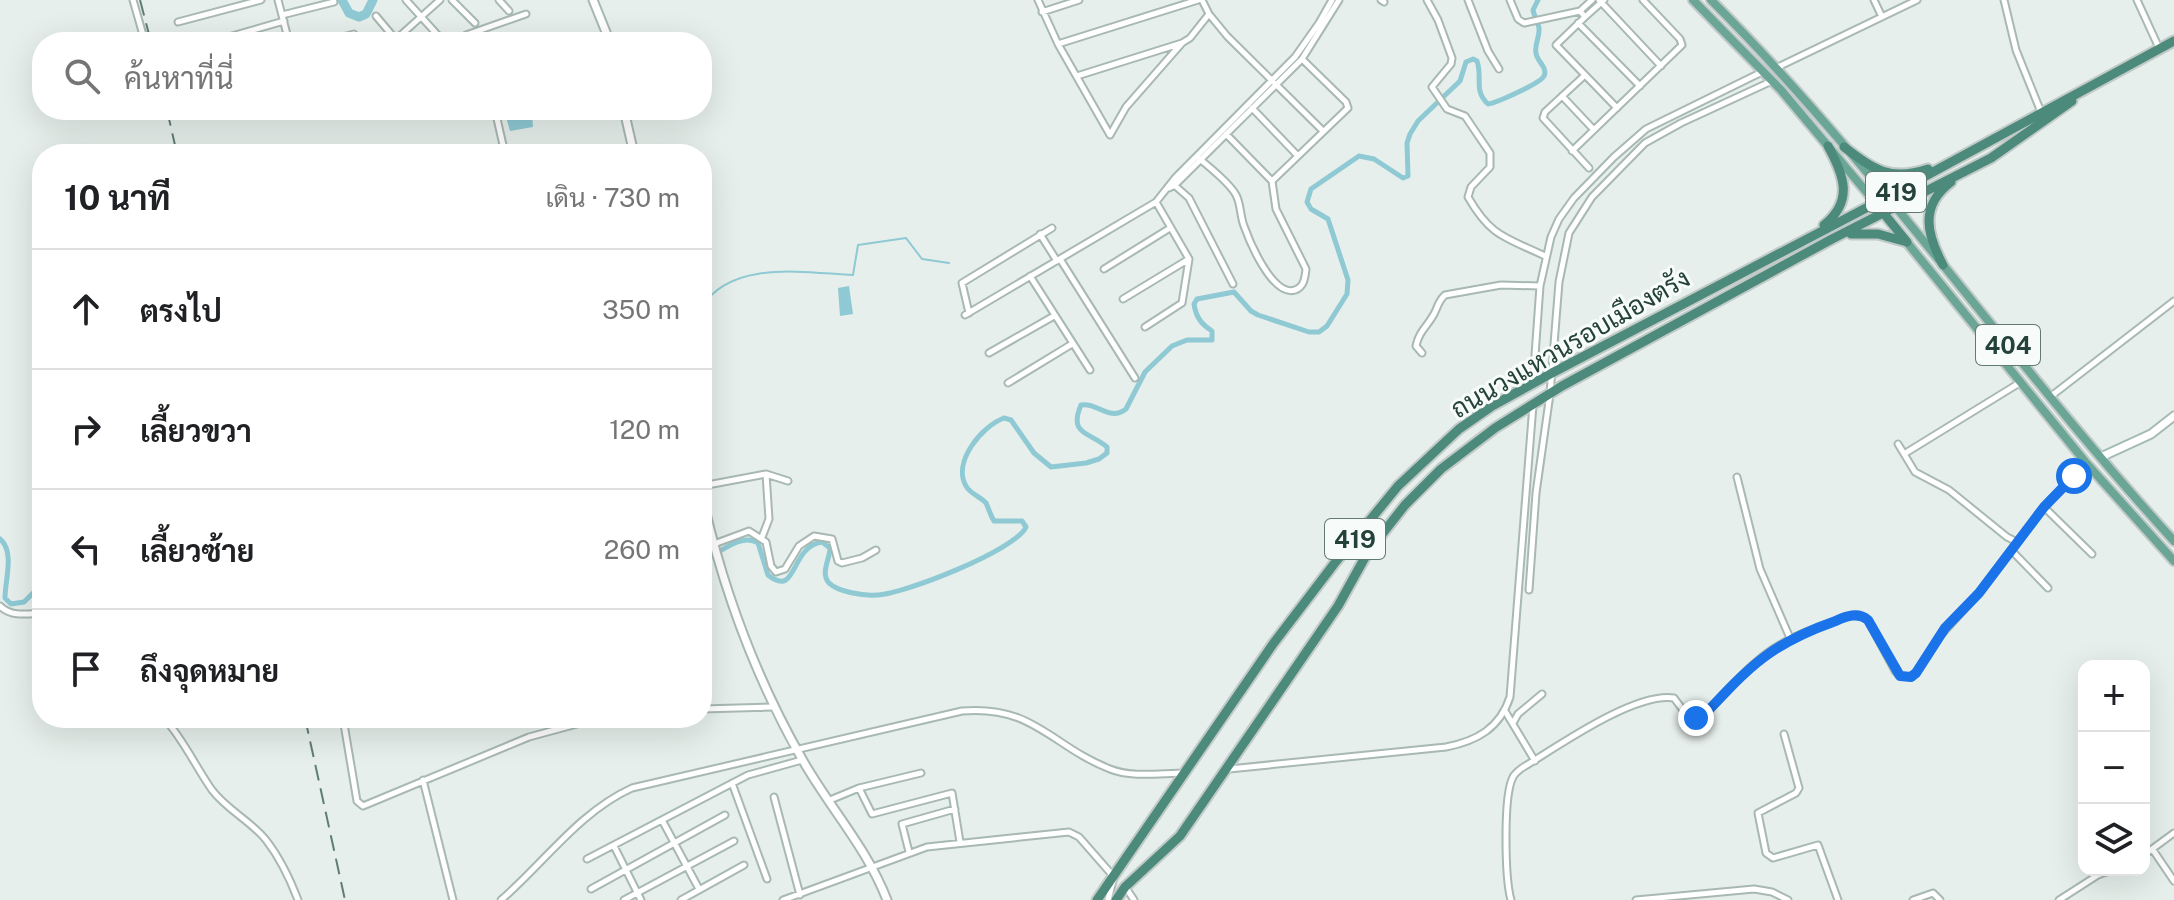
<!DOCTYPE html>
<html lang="th">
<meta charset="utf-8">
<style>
body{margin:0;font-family:"Public Sans",Sarabun,sans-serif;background:#f2f2f2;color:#202124}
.controls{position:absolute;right:24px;bottom:24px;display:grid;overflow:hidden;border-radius:16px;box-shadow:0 8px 32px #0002}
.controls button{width:72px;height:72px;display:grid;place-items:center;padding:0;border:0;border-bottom:2px solid #e0e0e0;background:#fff;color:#202124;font:40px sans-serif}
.stop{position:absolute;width:24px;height:24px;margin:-18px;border:6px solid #1a73e8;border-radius:50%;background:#fff}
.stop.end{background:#1a73e8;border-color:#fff;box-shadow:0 2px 8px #0008}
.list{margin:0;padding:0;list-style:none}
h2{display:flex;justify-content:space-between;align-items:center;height:104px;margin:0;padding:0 32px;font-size:34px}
h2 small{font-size:26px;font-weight:400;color:#757577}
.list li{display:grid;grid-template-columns:52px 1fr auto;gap:24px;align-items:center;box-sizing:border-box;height:120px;padding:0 32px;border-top:2px solid #e0e0e0}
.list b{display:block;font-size:30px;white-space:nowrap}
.list em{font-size:26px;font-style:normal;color:#757577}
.icon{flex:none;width:44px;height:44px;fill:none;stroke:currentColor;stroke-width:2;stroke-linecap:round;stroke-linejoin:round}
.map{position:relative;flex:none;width:2174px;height:900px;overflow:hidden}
.search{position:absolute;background:#fff;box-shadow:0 8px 32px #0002;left:32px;top:32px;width:680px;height:88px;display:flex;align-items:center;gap:20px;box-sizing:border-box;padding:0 28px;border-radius:32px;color:#757577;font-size:30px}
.panel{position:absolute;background:#fff;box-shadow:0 8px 32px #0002;left:32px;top:144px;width:680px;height:584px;border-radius:32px}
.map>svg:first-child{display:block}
</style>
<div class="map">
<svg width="2174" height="900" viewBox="0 0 2174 900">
<rect width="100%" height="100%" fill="#e6efeb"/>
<path fill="#8ec9d4" d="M 532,112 L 533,127 L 510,131 L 506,117 Z
M 849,286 L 853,314 L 840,316 L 838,288 Z"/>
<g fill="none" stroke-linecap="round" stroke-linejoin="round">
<path stroke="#8ec9d4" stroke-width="2" d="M 702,307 C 731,259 806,273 853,275 L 858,245 L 906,238 L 922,259 L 949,263"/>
<path stroke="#8ec9d4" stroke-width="5" d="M 0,539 C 15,552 5,579 5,598 L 11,604 L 24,602 L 34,592 L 42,593
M 702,561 C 719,554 741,532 758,543 L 768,575 C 798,599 789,547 822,542 L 830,548 C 830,559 820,573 829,583 C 838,592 864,596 876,595 C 902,595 1016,550 1026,527 L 1022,521 L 994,521 C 990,515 989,509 986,503 C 980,496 970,494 966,486 C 952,462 982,426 1004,418 L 1011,420 L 1034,453 L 1051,467 L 1086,463 L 1099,459 L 1107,453 L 1107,447 C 1090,432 1068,435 1081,405 C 1098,402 1109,422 1126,409 L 1145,372 L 1172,346 L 1187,340 L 1212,340 L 1212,331 C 1201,324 1196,317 1194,304 L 1197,299 L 1234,292 L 1251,311 L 1258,315 L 1309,332 L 1319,332 L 1327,326 L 1347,294 L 1348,280 L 1328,219 L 1311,209 L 1307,202 L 1311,189 L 1359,156 L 1374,159 L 1403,178 L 1408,176 L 1407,143 L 1410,134 L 1418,121 L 1460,81 L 1466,62 L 1473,59 L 1477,61 C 1483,78 1473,90 1488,104 C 1496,103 1541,83 1544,76 C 1548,67 1537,62 1536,53 C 1534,45 1540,37 1539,28 C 1538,22 1534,16 1533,10 L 1538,0"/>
<path stroke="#8ec9d4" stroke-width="9" d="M 342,0 L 349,13 L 359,17 L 366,14 L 373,0"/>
<g stroke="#a8b8b2" stroke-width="9">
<path id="minor" d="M 133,0 L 145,42
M 278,0 L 289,42
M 406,0 L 444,42
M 452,0 L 475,23
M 499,0 L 509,11
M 1038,0 L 1058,44 L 1110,135 L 1126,107 L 1182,43
M 1202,0 L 1209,14 L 1227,36 L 1323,131
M 1381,0 L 1384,2
M 1427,0 L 1438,20 L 1452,58 L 1451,64 L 1432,87 L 1447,109 L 1465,116 L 1490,153 L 1490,167 L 1471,187 L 1468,197 C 1491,237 1505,237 1545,256
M 1468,0 L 1488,51 L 1499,69
M 1510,0 L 1518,19 L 1524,23 L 1580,11
M 1592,0 L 1580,11 L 1585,17 L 1604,0
M 1599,0 L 1661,66
M 1874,0 L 1882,17
M 2004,0 L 2016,50 L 2041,112
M 2137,0 L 2159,48
M 1042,12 L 1079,0
M 282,15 L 334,2
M 376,16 L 397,41
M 1585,17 L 1556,45 L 1617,108
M 178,22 L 261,0
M 1578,23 L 1640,86
M 218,40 L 284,21
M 322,42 L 354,34
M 393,42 L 440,0
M 466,42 L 466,35 L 526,14
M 1058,44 L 1198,0
M 1776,68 L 1917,0
M 1585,75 L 1545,112 L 1543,118 L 1589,168
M 1077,76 L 1182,43 L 1190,38 L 1209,14
M 1562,96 L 1594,130
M 1252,108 L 1298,156
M 308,110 L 316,110
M 495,110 L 503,145
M 1572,151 L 1682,45 L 1680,39 L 1643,0
M 1200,159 C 1211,169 1229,182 1236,195 C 1241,204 1240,216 1244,226 C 1250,243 1273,297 1295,290 C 1304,287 1305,278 1306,269 L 1276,209 L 1272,181 L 1226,134
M 1272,181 L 1348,108 L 1346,102 L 1302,59
M 1172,183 L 1189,198 L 1233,284
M 1169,188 L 1175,185 L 1302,59 L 1339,0
M 1040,234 L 1057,261
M 1060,259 L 1135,378
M 1104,269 L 1170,228
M 1030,276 L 1090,370
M 1123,299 L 1189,259
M 969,313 L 962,283 L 1052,228
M 965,315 L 1156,202 L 1175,178 L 1295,57 L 1319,23 L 1332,0
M 1145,327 L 1182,303 L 1189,259 L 1156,202
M 989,353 L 1054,316
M 1422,353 L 1416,346 C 1419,331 1427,327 1434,314 C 1438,307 1438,301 1445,295 L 1501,285 L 1540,286
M 1008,383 L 1072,344
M 1533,383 L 1540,286 L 1551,237 L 1559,219 L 1574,198 L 1614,157 L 1646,129 L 1762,72
M 2050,397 L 2174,301
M 1898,444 L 1915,472 L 1949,490 L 2007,537 L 2017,542
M 1904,454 L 2021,382
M 1737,477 L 1760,569 L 1790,638
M 702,486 L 766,474 L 788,481
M 2044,507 L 2092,554
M 762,537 L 769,519 L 766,474
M 714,544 L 749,531 L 766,542 L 771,566 L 776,572 L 785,569 L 799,546 L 814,536 L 832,539 L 838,561 L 842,563 L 862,558 L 876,550
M 702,547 L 713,541
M 2011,550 L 2048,588
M 1529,590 L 1536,493 L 1550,394 L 1559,282 L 1569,233 L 1592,197 L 1645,143 L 1681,123 L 1772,81
M 0,606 C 11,617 27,614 42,613
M 702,709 L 774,707
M 1505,711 L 1535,761
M 164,718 C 184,740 195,766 212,790 C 227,810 251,821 266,840 C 280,858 290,879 298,900
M 343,718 L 357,801 L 363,806 L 529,737 L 599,718
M 1513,723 L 1518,714 L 1542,694
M 1784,734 L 1799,788 L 1796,793 L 1758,813 L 1766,853 L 1773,858 L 1818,845 L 1838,900
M 1229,769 L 1446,747 C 1477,741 1500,728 1510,697 L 1533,405
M 423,780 L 453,900
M 732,783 L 767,879
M 859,788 L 872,814 L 952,793 L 960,842
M 774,797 L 800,895
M 830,800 L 859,788 L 921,773
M 662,820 L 699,889
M 614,846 L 641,900
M 2153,850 L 2174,881
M 909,852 L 902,824 L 955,809
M 2144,855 L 2174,833
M 587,859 L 748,775 L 802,760
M 1126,888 L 1134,900
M 591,889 L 725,815
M 501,900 C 544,863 579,812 632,788 L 962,711 C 1034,705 1051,746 1110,769 C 1132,778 1161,773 1185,773
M 624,900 L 734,841
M 681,900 L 744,865
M 783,900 L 927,847 L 1069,832 L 1079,837 L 1114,877 L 1108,900
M 1511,900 C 1505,878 1503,796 1513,777 C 1515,773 1518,771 1522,768 C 1557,747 1634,692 1674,698 L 1689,718 L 1701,716 C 1721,702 1736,679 1755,663 C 1778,642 1804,632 1833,622 C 1845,617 1857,611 1868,620 L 1895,671 L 1900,676 L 1911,677 L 1916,673 L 1940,636 L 1979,593 L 2044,507 L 2087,464
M 1636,900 L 1754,889 L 1772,892 L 1788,900
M 1913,900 L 1933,893 L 1940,900
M 2059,900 L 2098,875 L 2112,870"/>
</g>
<g stroke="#a8b8b2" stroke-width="11">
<path id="tertiary" d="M 593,0 L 610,42
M 624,110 L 634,154
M 702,496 C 722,586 756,678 802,759 C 829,807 867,848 887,900"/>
</g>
<g stroke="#a4bbb3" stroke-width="11">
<path id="secondary" d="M 2101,457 L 2151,434 L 2174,416"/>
</g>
<g stroke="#c2cac8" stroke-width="12">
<path id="primary" d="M 1693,0 L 1781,90 L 1879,207
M 1711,0 C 1879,168 2014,366 2174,541
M 1905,240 L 2087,464 L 2174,561"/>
</g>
<g stroke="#c2cac8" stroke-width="13">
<path id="trunk" d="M 1844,147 C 1873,169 1890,182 1928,169
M 1881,210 L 1907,242
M 1824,225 C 1854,201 1844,175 1828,146
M 1851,234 L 1878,234 L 1907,242
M 1943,265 C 1927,235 1919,206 1951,182
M 1097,900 L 1273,644 L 1334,564 L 1398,486 L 1459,429 L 1492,406 L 1550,374 L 1887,197 L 2174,41
M 1116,900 L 1125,887 L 1180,836 L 1338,606 L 1368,552 L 1405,505 L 1441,469 L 1495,428 L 1562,386 L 1832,239 L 1991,158 L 2072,101"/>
</g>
<use href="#minor" stroke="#fff" stroke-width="5"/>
<use href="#tertiary" stroke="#fff" stroke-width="7"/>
<use href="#secondary" stroke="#fff" stroke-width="7"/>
<use href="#primary" stroke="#6aa596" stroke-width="8"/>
<use href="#trunk" stroke="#4c8a7c" stroke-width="9"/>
<path stroke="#5f7d75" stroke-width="2" stroke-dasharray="16 8" stroke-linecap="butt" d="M 140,0 L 151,42
M 167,110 L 177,154
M 305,718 L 345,900"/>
</g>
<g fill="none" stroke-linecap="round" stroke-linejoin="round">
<path stroke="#1a73e8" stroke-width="10" d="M 1696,718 L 1706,713 C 1750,666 1771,644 1833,622 C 1845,617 1857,611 1868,620 L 1900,676 L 1911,677 L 1916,673 L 1945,628 L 1979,593 L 2044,507 L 2074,476"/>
</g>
<g text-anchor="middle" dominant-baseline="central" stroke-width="6" stroke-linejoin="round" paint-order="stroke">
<g fill="#f7fbf9" stroke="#637a73" stroke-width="2">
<rect x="1866" y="172" width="60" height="40" rx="6"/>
<rect x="1976" y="325" width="64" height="40" rx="6"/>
<rect x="1325" y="519" width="60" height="40" rx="6"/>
</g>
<g font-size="24" font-weight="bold" fill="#24423a">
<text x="1896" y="192">419</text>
<text x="2008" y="345">404</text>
<text x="1355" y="539">419</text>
</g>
<g font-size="26" fill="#24423a" stroke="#f7fbf9">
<text transform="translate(1570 343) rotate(-30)">ถนนวงแหวนรอบเมืองตรัง</text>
</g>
</g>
</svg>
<div class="controls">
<button>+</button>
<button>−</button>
<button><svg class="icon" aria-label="layers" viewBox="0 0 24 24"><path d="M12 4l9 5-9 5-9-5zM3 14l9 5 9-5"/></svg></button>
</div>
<div class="stop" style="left:2074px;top:476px"></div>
<div class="stop end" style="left:1696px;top:718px"></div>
<div class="search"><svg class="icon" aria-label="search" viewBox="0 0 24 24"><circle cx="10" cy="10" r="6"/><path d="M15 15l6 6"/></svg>ค้นหาที่นี่</div>
<section class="panel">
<h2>10 นาที<small>เดิน · 730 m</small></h2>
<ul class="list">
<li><svg class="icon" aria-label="ahead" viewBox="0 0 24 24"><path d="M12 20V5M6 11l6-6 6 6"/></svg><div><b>ตรงไป</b></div><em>350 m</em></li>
<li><svg class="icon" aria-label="right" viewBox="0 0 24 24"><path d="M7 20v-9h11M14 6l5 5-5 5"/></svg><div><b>เลี้ยวขวา</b></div><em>120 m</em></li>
<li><svg class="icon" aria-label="left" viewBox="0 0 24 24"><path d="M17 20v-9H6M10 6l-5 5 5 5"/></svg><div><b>เลี้ยวซ้าย</b></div><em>260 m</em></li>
<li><svg class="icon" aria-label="arrive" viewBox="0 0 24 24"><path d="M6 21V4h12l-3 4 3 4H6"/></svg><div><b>ถึงจุดหมาย</b></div></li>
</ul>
</section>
</div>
